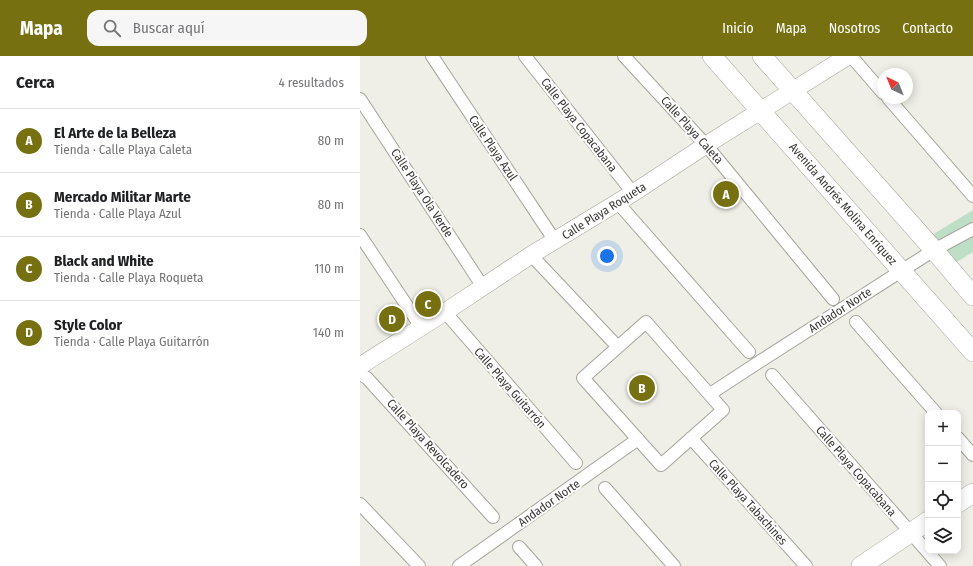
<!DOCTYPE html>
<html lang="es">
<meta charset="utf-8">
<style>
body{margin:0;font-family:"Fira Sans Condensed",sans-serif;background:#f6f6f6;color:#202124}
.controls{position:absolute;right:12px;bottom:12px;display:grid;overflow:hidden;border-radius:8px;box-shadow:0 2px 10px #0003}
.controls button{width:36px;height:36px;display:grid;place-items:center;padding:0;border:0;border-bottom:1px solid #e0e0e0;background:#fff;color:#202124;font:20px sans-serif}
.compass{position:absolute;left:517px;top:12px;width:36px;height:36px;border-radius:50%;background:#fff;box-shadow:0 2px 10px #0003;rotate:317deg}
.you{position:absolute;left:247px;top:200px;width:14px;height:14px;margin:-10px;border:3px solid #fff;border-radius:50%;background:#1a73e8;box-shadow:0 0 0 6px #1a73e833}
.badge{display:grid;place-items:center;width:26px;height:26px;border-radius:50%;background:#777010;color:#fff;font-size:13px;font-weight:700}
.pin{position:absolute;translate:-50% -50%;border:2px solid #fff;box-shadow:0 1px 4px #0006}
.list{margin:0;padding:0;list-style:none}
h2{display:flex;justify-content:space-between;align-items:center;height:52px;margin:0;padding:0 16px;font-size:17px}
h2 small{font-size:13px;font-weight:400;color:#757577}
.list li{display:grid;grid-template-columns:26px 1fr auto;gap:12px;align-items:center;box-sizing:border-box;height:64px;padding:0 16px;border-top:1px solid #e0e0e0}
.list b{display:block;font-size:15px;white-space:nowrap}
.list p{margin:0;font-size:13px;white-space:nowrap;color:#757577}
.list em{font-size:13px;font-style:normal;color:#757577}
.icon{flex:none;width:22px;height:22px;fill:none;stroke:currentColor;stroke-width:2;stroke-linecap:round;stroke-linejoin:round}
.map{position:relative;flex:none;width:613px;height:510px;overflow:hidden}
header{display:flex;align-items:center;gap:24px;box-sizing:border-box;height:56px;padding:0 20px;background:#777010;color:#fff}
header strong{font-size:19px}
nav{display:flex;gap:22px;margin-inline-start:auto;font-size:14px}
.search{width:280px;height:36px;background:#f6f6f6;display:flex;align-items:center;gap:10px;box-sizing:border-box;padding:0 14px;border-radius:12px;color:#757577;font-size:15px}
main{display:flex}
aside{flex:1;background:#fff}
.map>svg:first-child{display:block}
</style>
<header>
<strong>Mapa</strong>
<div class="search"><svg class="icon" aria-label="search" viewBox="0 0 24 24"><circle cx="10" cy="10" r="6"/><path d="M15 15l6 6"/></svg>Buscar aquí</div>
<nav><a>Inicio</a><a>Mapa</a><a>Nosotros</a><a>Contacto</a></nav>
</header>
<main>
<aside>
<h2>Cerca<small>4 resultados</small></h2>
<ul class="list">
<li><span class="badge">A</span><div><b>El Arte de la Belleza</b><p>Tienda · Calle Playa Caleta</p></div><em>80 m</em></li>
<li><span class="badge">B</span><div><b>Mercado Militar Marte</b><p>Tienda · Calle Playa Azul</p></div><em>80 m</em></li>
<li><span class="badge">C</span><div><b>Black and White</b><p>Tienda · Calle Playa Roqueta</p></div><em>110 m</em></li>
<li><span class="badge">D</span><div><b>Style Color</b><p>Tienda · Calle Playa Guitarrón</p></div><em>140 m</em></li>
</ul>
</aside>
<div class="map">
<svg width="613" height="510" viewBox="0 0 613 510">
<rect width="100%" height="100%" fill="#f0efe7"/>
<path fill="#bedec5" d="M 613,154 L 613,196 L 595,207 L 572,179 Z"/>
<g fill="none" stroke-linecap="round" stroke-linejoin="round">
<g stroke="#a5a49c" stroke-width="14">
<path id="street" d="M 72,0 L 195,185
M 165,0 L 273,137
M 264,0 L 346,89 L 473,243
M 491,0 L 523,37
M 528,42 L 613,140
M 0,43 L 123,231
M 258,147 L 389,296
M 0,179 L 61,271
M 171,199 L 257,290
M 85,256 L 216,407
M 286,266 L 363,354 L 301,409 L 223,322 Z
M 496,266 L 576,357
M 0,318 L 7,322 L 133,461
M 412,319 L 580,510
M 350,338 L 399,306 L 574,194 L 613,173
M 331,382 L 446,510
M 598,382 L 613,399
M 245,432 L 314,510
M 0,448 L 59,510
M 159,491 L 176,510
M 99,510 L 278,383"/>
</g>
<g stroke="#a5a49c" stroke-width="18">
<path id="secondary" d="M 0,310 L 85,256 L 171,199 L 273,137 L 346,89 L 488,0"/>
</g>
<g stroke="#a5a49c" stroke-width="20">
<path id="primary" d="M 352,0 L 613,296
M 402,0 L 574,194 L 613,240
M 598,447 L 613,437
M 501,510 L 568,465"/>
</g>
<use href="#street" stroke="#fff" stroke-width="12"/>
<use href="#secondary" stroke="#fff" stroke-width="17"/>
<use href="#primary" stroke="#fff" stroke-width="19"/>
</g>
<g text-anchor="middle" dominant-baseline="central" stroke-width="4" stroke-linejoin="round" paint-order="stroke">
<g font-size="12" fill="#373633" stroke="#fff">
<text transform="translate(219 69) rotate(52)">Calle Playa Copacabana</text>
<text transform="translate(332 74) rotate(48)">Calle Playa Caleta</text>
<text transform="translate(133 92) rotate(56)">Calle Playa Azul</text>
<text transform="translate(62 137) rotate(57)">Calle Playa Ola Verde</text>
<text transform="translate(483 148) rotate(49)">Avenida Andrés Molina Enríquez</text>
<text transform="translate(244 155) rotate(-32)">Calle Playa Roqueta</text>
<text transform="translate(480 254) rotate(-33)">Andador Norte</text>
<text transform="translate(150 332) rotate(49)">Calle Playa Guitarrón</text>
<text transform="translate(68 388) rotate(48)">Calle Playa Revolcadero</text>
<text transform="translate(496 415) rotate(49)">Calle Playa Copacabana</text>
<text transform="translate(388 446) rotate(48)">Calle Playa Tabachines</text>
<text transform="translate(189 447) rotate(-35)">Andador Norte</text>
</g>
</g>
</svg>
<div class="controls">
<button>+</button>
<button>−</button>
<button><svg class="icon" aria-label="locate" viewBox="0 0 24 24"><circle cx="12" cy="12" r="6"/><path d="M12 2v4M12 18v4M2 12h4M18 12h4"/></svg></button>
<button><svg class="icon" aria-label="layers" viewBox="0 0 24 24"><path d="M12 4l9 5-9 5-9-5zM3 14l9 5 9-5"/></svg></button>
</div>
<svg class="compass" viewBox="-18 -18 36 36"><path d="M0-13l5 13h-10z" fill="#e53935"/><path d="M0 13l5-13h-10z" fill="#757577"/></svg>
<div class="you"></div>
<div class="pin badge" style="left:366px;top:138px">A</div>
<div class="pin badge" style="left:282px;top:332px">B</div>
<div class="pin badge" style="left:68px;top:248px">C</div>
<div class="pin badge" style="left:32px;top:263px">D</div>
</div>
</main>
